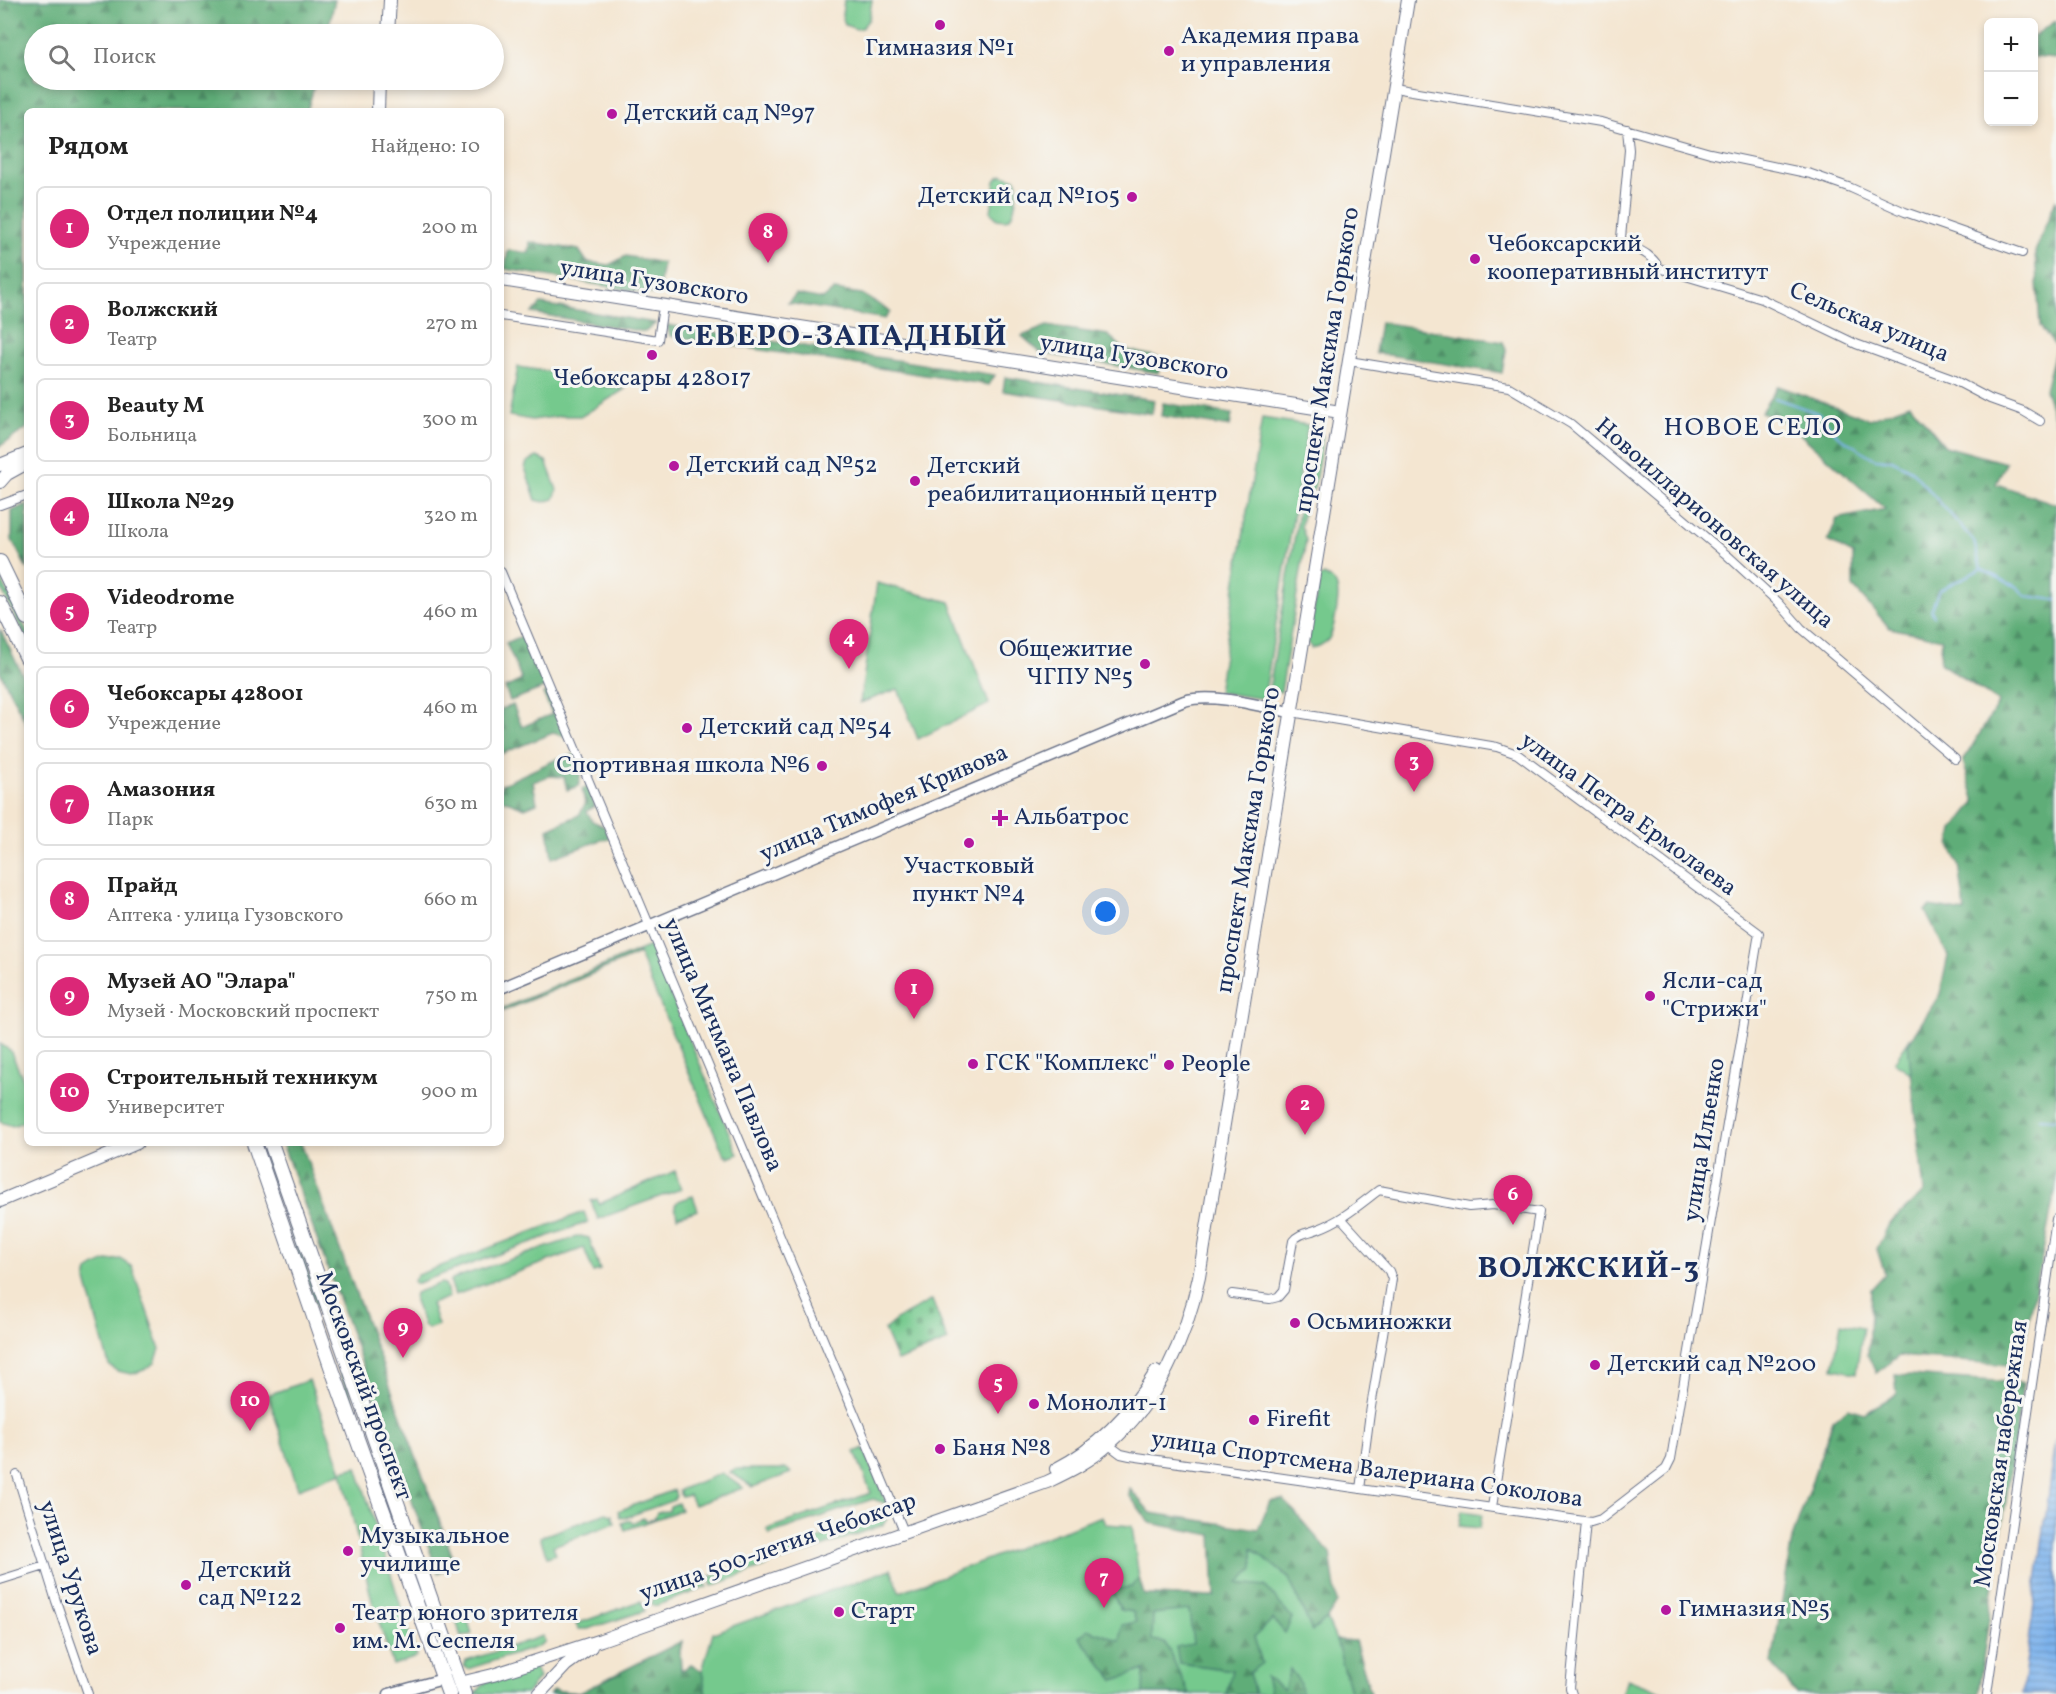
<!DOCTYPE html>
<html lang="ru">
<meta charset="utf-8">
<style>
body{margin:0;font-family:Vollkorn,serif;background:#f2f2f2;color:#222}
.controls{position:absolute;right:18px;top:18px;display:grid;overflow:hidden;border-radius:9px;box-shadow:0 3px 9px #0003}
.controls button{width:54px;height:54px;display:grid;place-items:center;padding:0;border:0;border-bottom:2px solid #e0e0e0;background:#fff;color:#222;font:30px sans-serif}
.you{position:absolute;left:1106px;top:912px;width:21px;height:21px;margin:-15px;border:4px solid #fff;border-radius:50%;background:#1a73e8;box-shadow:0 0 0 9px #1a73e833}
.badge{display:grid;place-items:center;width:39px;height:39px;border-radius:50%;background:#db2777;color:#fff;font-size:20px;font-weight:700}
.pin{position:absolute;translate:-50% -50px;filter:drop-shadow(0 2px 3px #0008)}
.pin::after{content:'';position:absolute;top:32px;width:21px;height:18px;background:inherit;clip-path:polygon(0 0,100% 0,50% 100%)}
.list{margin:0;padding:0;list-style:none}
h2{display:flex;justify-content:space-between;align-items:center;height:78px;margin:0;padding:0 24px;font-size:26px}
h2 small{font-size:20px;font-weight:400;color:#767676}
.list li{display:grid;grid-template-columns:39px 1fr auto;gap:18px;align-items:center;box-sizing:border-box;height:84px;margin:0 12px 12px;padding:0 12px;border:2px solid #e0e0e0;border-radius:9px}
.list b{display:block;font-size:22px;white-space:nowrap}
.list p{margin:0;font-size:20px;white-space:nowrap;color:#767676}
.list em{font-size:20px;font-style:normal;color:#767676}
.icon{flex:none;width:33px;height:33px;fill:none;stroke:currentColor;stroke-width:2;stroke-linecap:round;stroke-linejoin:round}
.map{position:relative;flex:none;width:2056px;height:1694px;overflow:hidden}
.search{position:absolute;background:#fff;box-shadow:0 3px 9px #0003;left:24px;top:24px;width:480px;height:66px;display:flex;align-items:center;gap:15px;box-sizing:border-box;padding:0 21px;border-radius:33px;color:#767676;font-size:22px}
.panel{position:absolute;background:#fff;box-shadow:0 3px 9px #0003;left:24px;top:108px;width:480px;height:1038px;border-radius:9px}
.map>svg:first-child{display:block}
</style>
<div class="map">
<svg width="2056" height="1694" viewBox="0 0 2056 1694">
<defs>
<pattern id="forest-firs" width="22" height="20" patternUnits="userSpaceOnUse" patternTransform="scale(1.5)"><rect width="22" height="20" fill="#5fad78"/><path d="M5 1l3.5 6h-7zM16 11l3.5 6h-7z" fill="#4e8d66"/></pattern>
<pattern id="cemetery-stones" width="16" height="16" patternUnits="userSpaceOnUse" patternTransform="scale(1.5)"><rect width="16" height="16" fill="#74c98d"/><path d="M2 7V4a2 2 0 0 1 4 0v3zM10 15v-3a2 2 0 0 1 4 0v3z" fill="#5ea476"/></pattern>
<pattern id="water-rules" width="6" height="5" patternUnits="userSpaceOnUse" patternTransform="scale(1.5)"><rect width="6" height="5" fill="#7eb3ec"/><path d="M0 2.5h6" fill="none" stroke="#6692c2"/></pattern>
</defs>
<rect width="100%" height="100%" fill="#f6f6f2"/>
<filter id="ink" filterUnits="userSpaceOnUse"><feTurbulence type="fractalNoise" baseFrequency=".0167" numOctaves="2"/><feDisplacementMap in="SourceGraphic" scale="12" xChannelSelector="R" yChannelSelector="G"/><feConvolveMatrix kernelMatrix="1 2 1 2 8 2 1 2 1" color-interpolation-filters="sRGB"/></filter>
<filter id="wash" filterUnits="userSpaceOnUse"><feTurbulence type="fractalNoise" baseFrequency=".008" numOctaves="4" result="noise"/><feDisplacementMap in="SourceGraphic" scale="24" xChannelSelector="R" yChannelSelector="G"/><feGaussianBlur stdDeviation="1.35" result="paint"/><feColorMatrix in="noise" values="0 0 0 0 0 0 0 0 0 0 0 0 0 0 0 0 0 1.4 0 .05"/><feComposite in="paint" operator="in"/></filter>
<g filter="url(#wash)">
<rect width="100%" height="100%" fill="#f4e6d1"/>
<path fill="#74c98d" stroke="#487c76" stroke-width="1.5" d="M 844,0 L 872,0 L 869,19 L 862,28 L 856,29 L 845,25 L 842,15 Z
M 1003,175 L 1016,179 C 1018,190 1016,208 1010,218 L 1005,220 L 997,219 L 991,212 L 995,181 L 998,177 Z
M 518,367 L 565,374 L 565,381 L 625,389 L 582,416 L 562,416 L 532,420 L 509,416 Z
M 1262,418 L 1308,425 L 1264,699 L 1218,692 Z
M 1313,427 L 1323,436 L 1314,488 L 1305,502 L 1301,526 L 1306,540 L 1281,692 L 1269,690 Z
M 537,457 L 546,461 L 557,490 L 554,499 L 544,502 L 536,500 L 525,468 L 527,462 Z
M 1324,575 C 1330,578 1336,582 1337,588 C 1340,597 1334,632 1328,640 C 1323,645 1317,647 1311,648 L 1308,641 L 1320,577 Z
M 0,577 L 27,632 L 27,640 L 0,586 Z
M 877,583 L 950,602 L 989,704 L 918,739 L 898,689 L 860,703 Z
M 650,946 L 738,1154 L 728,1158 L 727,1155 L 724,1155 L 641,959 L 638,951 Z
M 1910,1038 L 1920,1045 L 1915,1076 L 1894,1062 Z
M 0,1044 L 10,1050 L 27,1088 L 27,1120 L 13,1126 L 0,1122 Z
M 259,1143 L 262,1143 L 447,1667 L 445,1668 Z
M 675,1171 L 681,1189 L 598,1219 L 591,1201 L 597,1199 L 599,1204 Z
M 693,1196 L 698,1210 L 677,1217 L 675,1205 L 678,1201 Z
M 584,1212 L 588,1222 L 415,1284 L 414,1281 L 417,1275 Z
M 580,1236 L 589,1238 L 600,1270 L 593,1272 L 584,1248 L 455,1295 L 450,1281 L 452,1279 Z
M 121,1259 L 132,1267 L 160,1349 L 155,1363 L 144,1370 L 132,1374 L 117,1371 L 109,1365 L 86,1281 L 88,1271 C 99,1263 107,1260 121,1259 Z
M 441,1283 L 445,1284 L 449,1297 L 431,1304 L 438,1325 L 428,1329 L 424,1327 L 414,1298 L 415,1293 Z
M 1841,1323 L 1863,1327 L 1856,1373 L 1833,1369 Z
M 309,1380 L 342,1471 L 357,1467 L 417,1657 L 393,1665 L 372,1601 L 342,1472 L 298,1489 L 268,1395 Z
M 864,1448 L 887,1504 L 873,1499 L 769,1534 L 767,1529 L 871,1493 L 855,1452 Z
M 735,1469 L 787,1469 L 791,1473 L 753,1487 L 730,1472 Z
M 722,1473 L 743,1488 L 694,1505 L 689,1495 L 681,1497 L 679,1490 Z
M 674,1490 L 676,1496 L 674,1500 L 624,1518 L 620,1517 L 618,1511 Z
M 678,1503 L 681,1510 L 625,1530 L 622,1523 L 630,1520 L 633,1523 L 643,1518 L 648,1521 L 655,1518 L 657,1512 L 669,1511 L 670,1506 Z
M 1462,1511 L 1482,1514 L 1480,1528 L 1459,1526 Z
M 606,1513 L 612,1515 L 615,1523 L 553,1546 L 556,1554 L 547,1557 L 540,1537 Z
M 888,1513 L 888,1517 L 883,1525 L 779,1562 L 776,1558 L 779,1552 Z
M 1102,1516 L 1105,1524 L 1132,1526 L 1139,1578 L 1144,1595 L 1215,1597 L 1252,1548 L 1289,1578 L 1312,1631 L 1327,1619 L 1336,1640 L 1355,1641 L 1371,1694 L 550,1694 L 553,1690 L 579,1693 L 682,1641 L 680,1651 L 681,1672 L 691,1664 L 702,1671 L 713,1633 L 891,1569 L 900,1592 Z
M 763,1557 L 767,1558 L 769,1565 L 712,1586 L 709,1577 Z
M 704,1579 L 707,1587 L 655,1606 L 651,1604 L 653,1599 L 657,1595 Z
M 641,1601 L 644,1611 L 588,1629 L 578,1629 L 576,1624 Z
M 465,1611 L 472,1634 L 461,1637 L 454,1613 Z
M 543,1636 L 545,1642 L 537,1647 L 468,1669 L 464,1666 L 466,1661 Z
M 531,1667 L 535,1668 L 539,1678 L 526,1694 L 475,1694 L 486,1682 Z
M 1627,1679 L 1666,1694 L 1621,1694 Z"/>
<path fill="url(#forest-firs)" stroke="#3d6e6b" stroke-width="1.5" d="M 0,0 L 335,0 L 327,34 L 34,34 L 34,80 L 316,80 L 307,111 L 27,111 L 27,428 L 0,446 Z
M 2056,21 L 2056,59 L 2034,57 L 2034,36 Z
M 2056,199 L 2056,423 L 2045,390 L 2056,347 L 2040,326 L 2035,252 Z
M 530,242 L 579,250 L 587,262 L 609,265 L 626,256 L 663,263 L 658,295 L 505,269 L 508,250 L 529,253 Z
M 834,290 L 862,294 L 890,311 L 885,319 L 788,303 L 796,294 L 823,299 Z
M 541,304 L 656,323 L 645,332 L 532,313 Z
M 1380,322 L 1503,342 L 1506,350 L 1502,373 L 1375,353 Z
M 667,325 L 995,375 L 989,385 L 670,336 Z
M 1047,326 L 1108,335 L 1124,349 L 1162,358 L 1158,373 L 1041,353 L 1022,336 Z
M 1005,377 L 1154,400 L 1152,414 L 1003,391 Z
M 1778,386 L 1869,419 L 1910,404 L 1945,446 L 2006,463 L 1996,484 L 2056,504 L 2056,1187 L 2020,1366 L 1899,1356 L 1876,1373 L 1868,1355 L 1871,1289 L 1885,1274 L 1877,1249 L 1889,1224 L 1924,1192 L 1908,1044 L 1940,994 L 1948,956 L 1925,911 L 1930,906 L 1965,912 L 1959,864 L 1950,846 L 1953,830 L 1975,802 L 1963,761 L 1999,702 L 1940,663 L 1942,639 L 1890,628 L 1853,587 L 1853,554 L 1828,541 L 1837,519 L 1885,509 L 1786,422 L 1761,412 Z
M 1163,403 L 1232,414 L 1230,427 L 1161,416 Z
M 27,504 L 27,569 L 12,540 L 12,511 Z
M 0,629 L 27,684 L 27,725 L 0,672 Z
M 524,635 L 546,687 L 510,701 L 505,688 L 522,680 L 506,643 Z
M 548,692 L 569,738 L 553,733 L 501,754 L 501,709 L 513,705 L 522,727 L 552,714 L 543,693 Z
M 575,754 L 581,769 L 579,786 L 567,790 L 564,777 L 549,776 L 533,782 L 537,803 L 525,808 L 501,799 L 501,785 L 557,759 Z
M 588,786 L 595,806 L 587,811 L 592,821 L 604,826 L 610,839 L 601,840 L 552,858 L 548,829 L 579,815 L 585,804 L 582,789 Z
M 638,951 L 639,954 L 501,1012 L 501,1009 Z
M 282,1143 L 301,1143 L 456,1566 L 438,1573 Z
M 1895,1374 L 2023,1383 L 1978,1694 L 1796,1694 L 1772,1663 L 1792,1539 L 1833,1420 L 1848,1408 L 1864,1413 L 1897,1394 Z
M 1130,1489 L 1151,1513 L 1258,1529 L 1270,1501 L 1284,1500 L 1330,1553 L 1337,1603 L 1327,1619 L 1312,1631 L 1289,1578 L 1252,1548 L 1253,1569 L 1238,1583 L 1265,1586 L 1292,1618 L 1285,1633 L 1273,1619 L 1254,1637 L 1262,1663 L 1249,1673 L 1255,1694 L 1226,1694 L 1232,1670 L 1179,1663 L 1176,1647 L 1193,1644 L 1189,1610 L 1153,1614 L 1152,1640 L 1165,1642 L 1189,1694 L 1143,1694 L 1144,1670 L 1114,1680 L 1079,1637 L 1088,1629 L 1120,1641 L 1122,1625 L 1136,1622 L 1133,1612 L 1121,1610 L 1111,1590 L 1131,1587 L 1139,1578 L 1144,1595 L 1215,1597 L 1212,1535 L 1150,1523 L 1129,1495 Z
M 1336,1640 L 1355,1641 L 1371,1694 L 1346,1694 L 1350,1691 Z
M 682,1641 L 680,1651 L 681,1671 L 691,1664 L 702,1671 L 706,1694 L 550,1694 L 553,1690 L 579,1693 Z
M 1290,1669 L 1301,1684 L 1302,1694 L 1266,1694 L 1270,1692 L 1266,1677 L 1284,1689 Z"/>
<path fill="url(#cemetery-stones)" stroke="#487c76" stroke-width="1.5" d="M 932,1300 L 948,1341 L 897,1361 L 884,1330 L 897,1319 Z"/>
<path fill="url(#water-rules)" stroke="#4c71a5" stroke-width="1.5" d="M 2056,1439 L 2056,1694 L 2022,1694 Z"/>
<g fill="none" stroke-linecap="round" stroke-linejoin="round">
<path stroke="#7eb3ec" stroke-width="2" d="M 1775,398 L 1820,414 L 1838,436 L 1875,459 L 1892,460 L 1911,470 L 1974,541 L 1981,569 L 2017,587 L 2026,596 L 2056,600
M 1934,616 L 1931,610 L 1939,590 L 1981,569
M 2040,1118 L 2056,1119"/>
</g>
</g>
<g filter="url(#ink)">
<g fill="none" stroke-linecap="round" stroke-linejoin="round">
<g stroke="#676f86" stroke-width="10">
<path id="minor" d="M 1394,88 L 1601,122 L 1710,153 L 1811,174 L 1851,188 L 1905,212 L 2022,253
M 1627,129 L 1629,150 L 1621,238 L 1623,242 C 1638,250 1651,253 1659,268 L 1762,299 L 1856,344 L 1952,379 L 1990,399 L 2023,411 L 2040,421
M 501,316 L 658,340 L 662,313
M 1349,361 L 1509,387 L 1571,424 L 1728,556 L 1779,603 L 1801,628 L 1955,759
M 0,505 L 27,495
M 501,572 L 902,1527
M 1341,1218 L 1389,1271 L 1392,1279 L 1370,1413 L 1360,1489
M 1232,1294 L 1270,1299 L 1278,1297 L 1284,1290 L 1293,1241 C 1299,1233 1308,1233 1318,1229 C 1341,1221 1359,1205 1379,1190 L 1469,1207 L 1493,1205 L 1539,1212 L 1492,1507
M 1109,1445 L 1121,1454 L 1130,1456 L 1591,1522 L 1601,1519 L 1666,1469 L 1671,1459 L 1759,933 L 1517,754 L 1497,747 L 1291,712
M 17,1475 L 56,1601 L 88,1694
M 0,1580 L 45,1566
M 1572,1694 L 1570,1688 L 1586,1522
M 1987,1694 L 2056,1219"/>
</g>
<g stroke="#676f86" stroke-width="13">
<path id="tertiary" d="M 501,988 L 1184,701 C 1213,693 1255,705 1285,711
M 389,1694 L 443,1679"/>
</g>
<g stroke="#676f86" stroke-width="14">
<path id="secondary" d="M 388,34 L 390,0
M 378,111 L 379,80
M 501,280 L 1334,411
M 0,465 L 27,454
M 0,482 L 7,474 L 27,463
M 0,1201 L 137,1143
M 1056,1469 C 1099,1447 1131,1413 1156,1372
M 460,1683 L 493,1675 L 601,1640 L 1047,1482 C 1068,1472 1091,1461 1109,1444 C 1158,1401 1186,1340 1199,1277 L 1408,0
M 539,1694 L 566,1665 L 591,1647"/>
</g>
<g stroke="#676f86" stroke-width="16">
<path id="primary" d="M 0,562 L 27,618
M 0,603 L 27,658
M 254,1143 L 333,1372 L 449,1694
M 271,1143 L 464,1694"/>
</g>
<use href="#minor" stroke="#fff" stroke-width="8"/>
<use href="#tertiary" stroke="#fff" stroke-width="10"/>
<use href="#secondary" stroke="#fff" stroke-width="12"/>
<use href="#primary" stroke="#fff" stroke-width="14"/>
</g>
</g>
<g fill="#b5179e" stroke="#f6f6f2" stroke-width="2">
<circle cx="940" cy="25" r="6"/>
<circle cx="1169" cy="51" r="6"/>
<circle cx="612" cy="114" r="6"/>
<circle cx="1132" cy="197" r="6"/>
<circle cx="1475" cy="259" r="6"/>
<circle cx="652" cy="355" r="6"/>
<circle cx="674" cy="466" r="6"/>
<circle cx="915" cy="481" r="6"/>
<circle cx="1145" cy="664" r="6"/>
<circle cx="687" cy="728" r="6"/>
<circle cx="822" cy="766" r="6"/>
<path d="M997 809h6v6h6v6h-6v6h-6v-6h-6v-6h6z"/>
<circle cx="969" cy="843" r="6"/>
<circle cx="1650" cy="996" r="6"/>
<circle cx="973" cy="1064" r="6"/>
<circle cx="1169" cy="1065" r="6"/>
<circle cx="1295" cy="1323" r="6"/>
<circle cx="1595" cy="1365" r="6"/>
<circle cx="1034" cy="1404" r="6"/>
<circle cx="1254" cy="1420" r="6"/>
<circle cx="940" cy="1449" r="6"/>
<circle cx="348" cy="1551" r="6"/>
<circle cx="186" cy="1585" r="6"/>
<circle cx="1666" cy="1610" r="6"/>
<circle cx="839" cy="1612" r="6"/>
<circle cx="340" cy="1628" r="6"/>
</g>
<g text-anchor="middle" dominant-baseline="central" stroke-width="6" stroke-linejoin="round" paint-order="stroke">
<g font-size="24" fill="#1b2f5e" stroke="#f6f6f2" text-anchor="start">
<text x="1181" y="37">Академия права<tspan x="1181" dy="28">и управления</tspan></text>
<text x="940" y="49" text-anchor="middle">Гимназия №1</text>
<text x="624" y="114">Детский сад №97</text>
<text x="1120" y="197" text-anchor="end">Детский сад №105</text>
<text x="1487" y="245">Чебоксарский<tspan x="1487" dy="28">кооперативный институт</tspan></text>
<text x="652" y="379" text-anchor="middle">Чебоксары 428017</text>
<text x="686" y="466">Детский сад №52</text>
<text x="927" y="467">Детский<tspan x="927" dy="28">реабилитационный центр</tspan></text>
<text x="1133" y="650" text-anchor="end">Общежитие<tspan x="1133" dy="28">ЧГПУ №5</tspan></text>
<text x="699" y="728">Детский сад №54</text>
<text x="810" y="766" text-anchor="end">Спортивная школа №6</text>
<text x="1014" y="818">Альбатрос</text>
<text x="969" y="867" text-anchor="middle">Участковый<tspan x="969" dy="28">пункт №4</tspan></text>
<text x="1662" y="982">Ясли-сад<tspan x="1662" dy="28">"Стрижи"</tspan></text>
<text x="985" y="1064">ГСК "Комплекс"</text>
<text x="1181" y="1065">People</text>
<text x="1307" y="1323">Осьминожки</text>
<text x="1607" y="1365">Детский сад №200</text>
<text x="1046" y="1404">Монолит-1</text>
<text x="1266" y="1420">Firefit</text>
<text x="952" y="1449">Баня №8</text>
<text x="360" y="1537">Музыкальное<tspan x="360" dy="28">училище</tspan></text>
<text x="198" y="1571">Детский<tspan x="198" dy="28">сад №122</tspan></text>
<text x="1678" y="1610">Гимназия №5</text>
<text x="851" y="1612">Старт</text>
<text x="352" y="1614">Театр юного зрителя<tspan x="352" dy="28">им. М. Сеспеля</tspan></text>
</g>
<g font-size="24" fill="#1b2f5e" stroke="#f6f6f2">
<text transform="translate(654 283) rotate(9)">улица Гузовского</text>
<text transform="translate(1869 323) rotate(23)">Сельская улица</text>
<text transform="translate(1134 358) rotate(9)">улица Гузовского</text>
<text transform="translate(1328 360) rotate(-81)">проспект Максима Горького</text>
<text transform="translate(1714 524) rotate(41)">Новоилларионовская улица</text>
<text transform="translate(884 804) rotate(-23)">улица Тимофея Кривова</text>
<text transform="translate(1628 815) rotate(36)">улица Петра Ермолаева</text>
<text transform="translate(1249 840) rotate(-81)">проспект Максима Горького</text>
<text transform="translate(722 1045) rotate(67)">улица Мичмана Павлова</text>
<text transform="translate(1705 1140) rotate(-81)">улица Ильенко</text>
<text transform="translate(363 1386) rotate(70)">Московский проспект</text>
<text transform="translate(2002 1454) rotate(-82)">Московская набережная</text>
<text transform="translate(1367 1470) rotate(8)">улица Спортсмена Валериана Соколова</text>
<text transform="translate(778 1548) rotate(-19)">улица 500-летия Чебоксар</text>
<text transform="translate(70 1578) rotate(72)">улица Урукова</text>
</g>
<g font-size="26" letter-spacing="1.5" fill="#1b2f5e" stroke="#f6f6f2">
<text x="1753" y="428">НОВОЕ СЕЛО</text>
</g>
<g font-size="30" font-weight="bold" letter-spacing="1.5" fill="#1b2f5e" stroke="#f6f6f2">
<text x="841" y="337">СЕВЕРО-ЗАПАДНЫЙ</text>
<text x="1589" y="1269">ВОЛЖСКИЙ-3</text>
</g>
</g>
</svg>
<div class="controls">
<button>+</button>
<button>−</button>
</div>
<div class="you"></div>
<div class="pin badge" style="left:914px;top:1019px">1</div>
<div class="pin badge" style="left:1305px;top:1135px">2</div>
<div class="pin badge" style="left:1414px;top:792px">3</div>
<div class="pin badge" style="left:849px;top:669px">4</div>
<div class="pin badge" style="left:998px;top:1414px">5</div>
<div class="pin badge" style="left:1513px;top:1225px">6</div>
<div class="pin badge" style="left:1104px;top:1608px">7</div>
<div class="pin badge" style="left:768px;top:263px">8</div>
<div class="pin badge" style="left:403px;top:1358px">9</div>
<div class="pin badge" style="left:250px;top:1431px">10</div>
<div class="search"><svg class="icon" aria-label="search" viewBox="0 0 24 24"><circle cx="10" cy="10" r="6"/><path d="M15 15l6 6"/></svg>Поиск</div>
<section class="panel">
<h2>Рядом<small>Найдено: 10</small></h2>
<ul class="list">
<li><span class="badge">1</span><div><b>Отдел полиции №4</b><p>Учреждение</p></div><em>200 m</em></li>
<li><span class="badge">2</span><div><b>Волжский</b><p>Театр</p></div><em>270 m</em></li>
<li><span class="badge">3</span><div><b>Beauty M</b><p>Больница</p></div><em>300 m</em></li>
<li><span class="badge">4</span><div><b>Школа №29</b><p>Школа</p></div><em>320 m</em></li>
<li><span class="badge">5</span><div><b>Videodrome</b><p>Театр</p></div><em>460 m</em></li>
<li><span class="badge">6</span><div><b>Чебоксары 428001</b><p>Учреждение</p></div><em>460 m</em></li>
<li><span class="badge">7</span><div><b>Амазония</b><p>Парк</p></div><em>630 m</em></li>
<li><span class="badge">8</span><div><b>Прайд</b><p>Аптека · улица Гузовского</p></div><em>660 m</em></li>
<li><span class="badge">9</span><div><b>Музей АО &quot;Элара&quot;</b><p>Музей · Московский проспект</p></div><em>750 m</em></li>
<li><span class="badge">10</span><div><b>Строительный техникум</b><p>Университет</p></div><em>900 m</em></li>
</ul>
</section>
</div>
